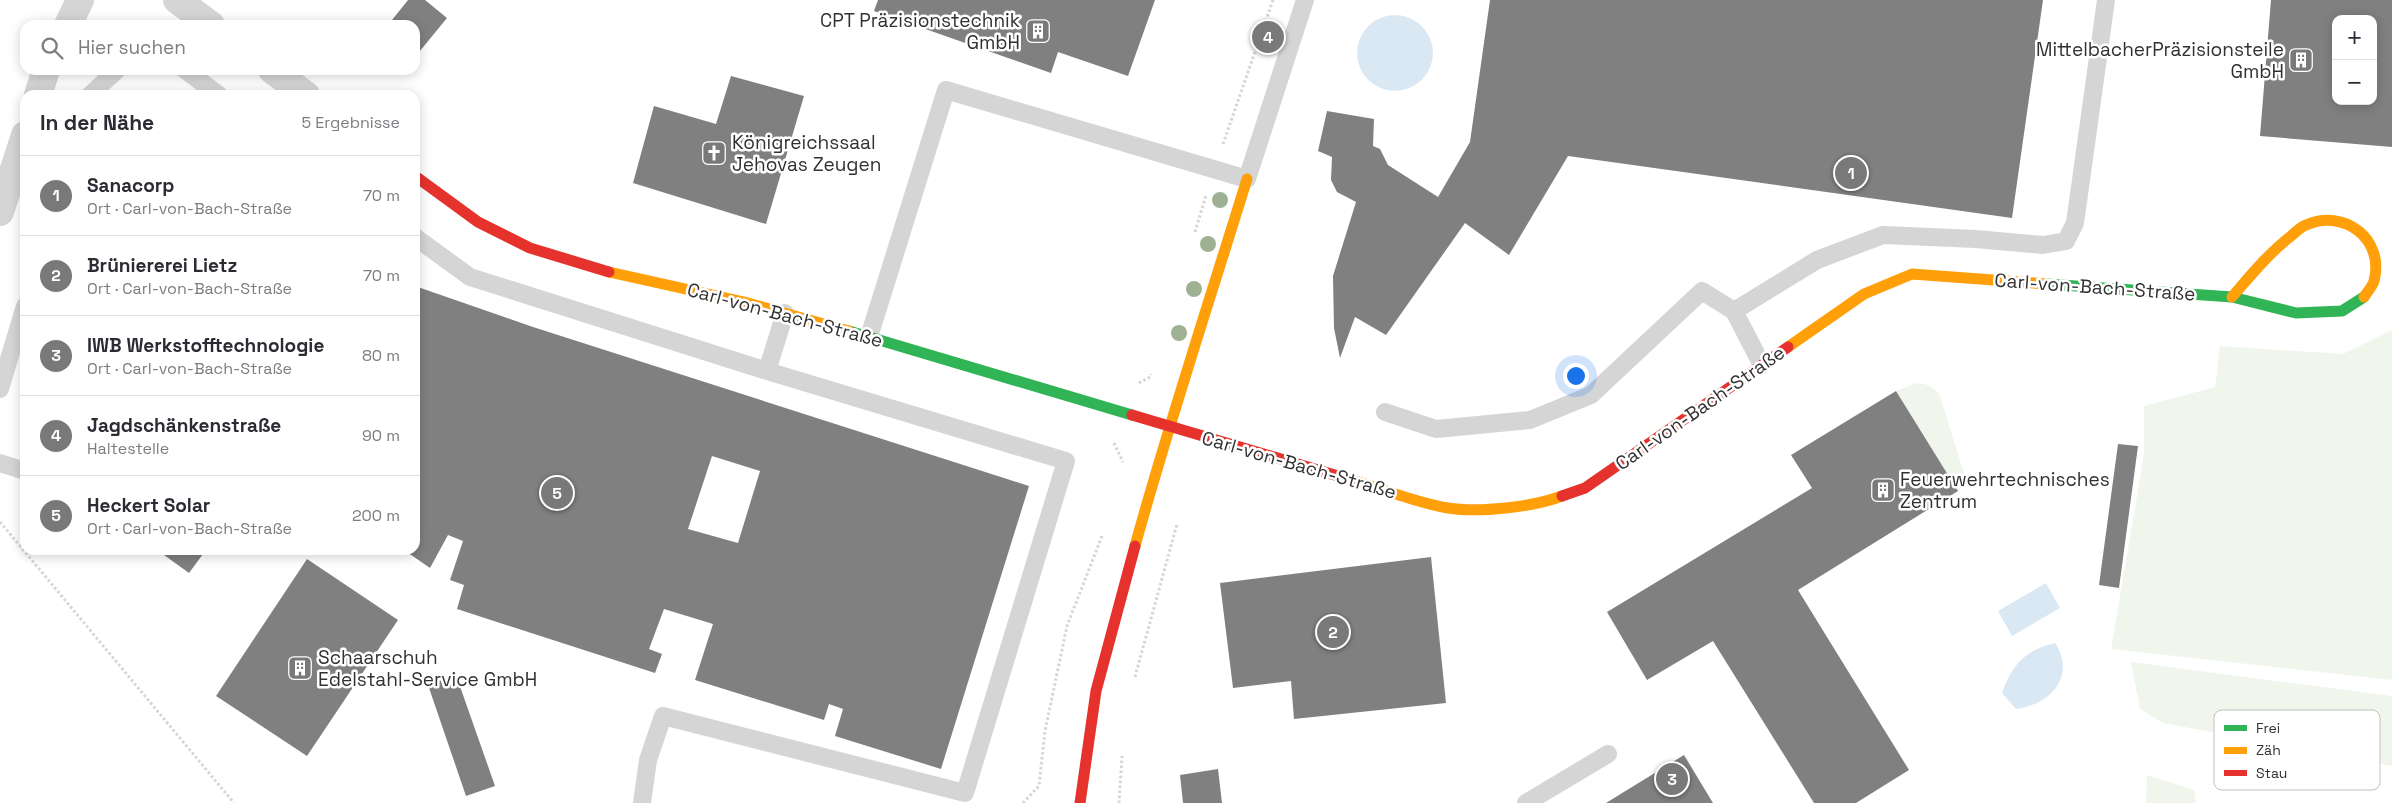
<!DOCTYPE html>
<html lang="de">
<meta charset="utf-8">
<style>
body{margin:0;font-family:"Space Grotesk",sans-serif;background:#f2f2f3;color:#2b2b33}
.controls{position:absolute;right:15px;top:15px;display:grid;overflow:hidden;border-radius:10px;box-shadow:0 2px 12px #0003}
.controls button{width:45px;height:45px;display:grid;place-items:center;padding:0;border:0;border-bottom:1px solid #e1e1e2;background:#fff;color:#2b2b33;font:25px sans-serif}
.you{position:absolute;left:1575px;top:375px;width:18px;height:18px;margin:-12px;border:4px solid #fff;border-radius:50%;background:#1a73e8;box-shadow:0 0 0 8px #1a73e833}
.badge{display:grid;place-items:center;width:32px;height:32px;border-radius:50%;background:#797979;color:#fff;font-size:16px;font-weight:700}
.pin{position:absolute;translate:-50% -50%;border:2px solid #fff;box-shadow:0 1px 5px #0006}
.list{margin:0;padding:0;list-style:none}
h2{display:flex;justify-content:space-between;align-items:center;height:65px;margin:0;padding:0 20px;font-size:21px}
h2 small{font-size:16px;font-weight:400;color:#7c7c81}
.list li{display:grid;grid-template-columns:32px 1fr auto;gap:15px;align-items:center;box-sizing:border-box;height:80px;padding:0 20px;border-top:1px solid #e1e1e2}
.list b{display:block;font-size:19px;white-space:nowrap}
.list p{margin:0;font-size:16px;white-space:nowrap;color:#7c7c81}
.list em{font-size:16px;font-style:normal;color:#7c7c81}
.icon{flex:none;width:28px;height:28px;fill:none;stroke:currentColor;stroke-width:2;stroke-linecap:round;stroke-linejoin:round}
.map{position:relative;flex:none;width:2392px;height:803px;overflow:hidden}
.search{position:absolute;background:#fff;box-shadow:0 2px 12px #0003;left:20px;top:20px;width:400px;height:55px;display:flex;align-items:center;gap:12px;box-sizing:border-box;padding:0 18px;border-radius:15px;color:#7c7c81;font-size:19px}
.panel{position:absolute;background:#fff;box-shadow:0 2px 12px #0003;left:20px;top:90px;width:400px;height:465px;border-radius:15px}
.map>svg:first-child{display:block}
</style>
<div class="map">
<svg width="2392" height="803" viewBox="0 0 2392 803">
<rect width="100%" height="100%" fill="#fff"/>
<path fill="#f1f6ed" d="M 2392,330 L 2392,680 L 2111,649 L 2144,455 L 2144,406 L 2215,387 L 2220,346 L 2343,354 Z
M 1916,383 C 1928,384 1934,386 1940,396 L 1967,483 L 1958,491 L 1896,391 Z
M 2131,662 L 2392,696 L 2392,766 L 2163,723 L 2140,709 Z
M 2147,775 L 2194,790 L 2196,803 L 2146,803 Z"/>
<path fill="#dae8f4" d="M1357 53a38 38 0 1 1 76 0a38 38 0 1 1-76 0Z
M 2046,583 L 2060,608 L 2012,636 L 1998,611 Z
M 2055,643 C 2077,676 2050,705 2016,709 L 2002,693 C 2012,665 2025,650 2055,643 Z"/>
<path fill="#808080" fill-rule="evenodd" d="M 408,0 L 425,0 L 447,18 L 415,57 L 415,25 L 388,25 Z
M 878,0 L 1155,0 L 1128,76 L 1058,52 L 1051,73 L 874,11 Z
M 1490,0 L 2043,0 L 2012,218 L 1568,156 L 1509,255 L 1465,223 L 1386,335 L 1355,317 L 1340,358 L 1334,328 L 1333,276 L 1356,202 L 1337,192 L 1331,180 L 1332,157 L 1318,151 L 1327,111 L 1374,119 L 1373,146 L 1380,149 L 1388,165 L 1438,197 L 1470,142 Z
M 2271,0 L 2392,0 L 2392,147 L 2260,136 ZM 2336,19 L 2373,19 L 2373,101 L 2336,101 Z
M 731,76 L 804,96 L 766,224 L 633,183 L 654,106 L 716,124 Z
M 415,286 L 533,327 L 1029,486 L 941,769 L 835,736 L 843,709 L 829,704 L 824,720 L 695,680 L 713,624 L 664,609 L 649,649 L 662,654 L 655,673 L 457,609 L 464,585 L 450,580 L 463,541 L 448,535 L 430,568 L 404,550 L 415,550 ZM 712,456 L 760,471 L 738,543 L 688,529 Z
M 1896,391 L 1958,491 L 1798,590 L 1909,770 L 1856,803 L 1814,803 L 1713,641 L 1647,680 L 1607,612 L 1812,488 L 1791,455 Z
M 2118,444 L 2138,446 L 2119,588 L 2099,585 Z
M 157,550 L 206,550 L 189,573 Z
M 1431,557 L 1446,703 L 1294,719 L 1291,681 L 1233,688 L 1220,583 Z
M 307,559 L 398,620 L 307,756 L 216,696 Z
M 456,675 L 495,786 L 466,796 L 428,685 Z
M 1684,755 L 1713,803 L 1606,803 Z
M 1218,769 L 1222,803 L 1183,803 L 1180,775 Z"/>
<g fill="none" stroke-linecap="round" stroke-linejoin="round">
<path stroke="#d5d5d5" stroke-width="3" stroke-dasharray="2.5 2.5" stroke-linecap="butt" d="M 1223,144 L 1273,0
M 1195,232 L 1206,195
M 1139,383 L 1150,377 L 1151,374
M 1114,443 L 1123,462
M 0,522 L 234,803
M 1135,677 L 1177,524
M 1023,803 L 1039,786 L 1045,731 L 1067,626 L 1102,536
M 1119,803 L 1122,756"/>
<path stroke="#d5d5d5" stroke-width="18" d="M 185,70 L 219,95
M 90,95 L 117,70
M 415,237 L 470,277 L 767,371 L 1066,461 L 965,793 L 663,716 L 648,760 L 642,803
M 869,337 L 946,90 L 1247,179 L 1305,0
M 1762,365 L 1734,311 L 1817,260 L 1883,235 L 1976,239 L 2043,245 L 2066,241 L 2075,223 L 2106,0
M 767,371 L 785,313
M 0,389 L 25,306
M 1385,412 L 1436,429 L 1530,420 L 1591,395 L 1702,291 L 1734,311
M 0,463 L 25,471
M 1526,803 L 1608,754"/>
<path stroke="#d5d5d5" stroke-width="28" d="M 177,0 L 211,25
M 68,25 L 80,0
M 272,70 L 306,95
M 38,95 L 46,70
M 0,212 L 25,135"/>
<path stroke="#30b455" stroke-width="11" d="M 2047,284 L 2232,297 L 2296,313 L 2342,311 L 2364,297
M 849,331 L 1132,415"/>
<path stroke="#ff9f0a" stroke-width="11" d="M 609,272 L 744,302 L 849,331
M 2232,297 C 2251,275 2268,254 2291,236 C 2295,233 2300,227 2306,225 C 2344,208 2385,239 2374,281 C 2373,286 2367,292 2364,297
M 1788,347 L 1864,294 L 1912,274 L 2047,284
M 1355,481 C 1386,490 1417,503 1448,508 C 1479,513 1533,507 1562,496
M 1135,546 C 1169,423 1209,302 1247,179"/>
<path stroke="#e5322d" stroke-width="11" d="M 415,176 L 478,222 L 530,248 L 609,272
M 1132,415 L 1355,481
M 1562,496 L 1585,488 L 1788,347
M 1080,803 L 1096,691 L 1135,546"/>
</g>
<g fill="#9fb193">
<circle cx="1220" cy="200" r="8"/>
<circle cx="1208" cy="244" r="8"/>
<circle cx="1194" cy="289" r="8"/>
<circle cx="1179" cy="333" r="8"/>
</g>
<defs>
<g id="building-square" transform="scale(1.25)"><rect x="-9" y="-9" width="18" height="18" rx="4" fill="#797979" stroke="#fff"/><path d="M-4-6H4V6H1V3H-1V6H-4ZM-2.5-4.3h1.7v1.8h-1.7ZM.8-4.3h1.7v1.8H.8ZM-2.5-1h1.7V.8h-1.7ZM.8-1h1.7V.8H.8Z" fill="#fff"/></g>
<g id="church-square" transform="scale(1.25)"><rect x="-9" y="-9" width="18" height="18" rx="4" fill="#797979" stroke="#fff"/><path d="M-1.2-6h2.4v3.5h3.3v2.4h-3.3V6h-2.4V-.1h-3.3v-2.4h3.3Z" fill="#fff"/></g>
</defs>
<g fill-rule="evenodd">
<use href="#building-square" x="1038" y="31"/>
<use href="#building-square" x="2301" y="60"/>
<use href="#church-square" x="714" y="153"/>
<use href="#building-square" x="1883" y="490"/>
<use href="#building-square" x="300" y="668"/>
</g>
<g text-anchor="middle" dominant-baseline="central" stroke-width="5" stroke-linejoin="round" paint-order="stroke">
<g font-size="19" fill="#313131" stroke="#fff" text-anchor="start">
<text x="1020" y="20" text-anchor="end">CPT Präzisionstechnik<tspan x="1020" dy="22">GmbH</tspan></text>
<text x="2284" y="49" text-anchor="end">MittelbacherPräzisionsteile<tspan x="2284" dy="22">GmbH</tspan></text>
<text x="732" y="142">Königreichssaal<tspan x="732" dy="22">Jehovas Zeugen</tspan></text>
<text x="1900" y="479">Feuerwehrtechnisches<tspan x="1900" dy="22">Zentrum</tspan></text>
<text x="318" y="657">Schaarschuh<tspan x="318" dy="22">Edelstahl-Service GmbH</tspan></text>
</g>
<g font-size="19" fill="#313131" stroke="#fff">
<text transform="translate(2095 287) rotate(4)">Carl-von-Bach-Straße</text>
<text transform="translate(785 315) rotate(15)">Carl-von-Bach-Straße</text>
<text transform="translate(1700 408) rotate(-35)">Carl-von-Bach-Straße</text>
<text transform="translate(1299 465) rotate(16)">Carl-von-Bach-Straße</text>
</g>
</g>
<rect x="2214" y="710" width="166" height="80" rx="8" fill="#fff" stroke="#c1c1c1" stroke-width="1"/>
<rect x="2224" y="725" width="23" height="6" fill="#30b455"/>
<rect x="2224" y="747" width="23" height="7" fill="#ff9f0a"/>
<rect x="2224" y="770" width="23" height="6" fill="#e5322d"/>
<g font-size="14" fill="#313131">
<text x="2256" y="733">Frei</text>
<text x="2256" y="755">Zäh</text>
<text x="2256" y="778">Stau</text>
</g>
</svg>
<div class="controls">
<button>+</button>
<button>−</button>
</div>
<div class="you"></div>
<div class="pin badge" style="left:1851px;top:173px">1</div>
<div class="pin badge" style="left:1333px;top:632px">2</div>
<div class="pin badge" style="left:1672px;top:779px">3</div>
<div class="pin badge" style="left:1268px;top:37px">4</div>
<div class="pin badge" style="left:557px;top:493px">5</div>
<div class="search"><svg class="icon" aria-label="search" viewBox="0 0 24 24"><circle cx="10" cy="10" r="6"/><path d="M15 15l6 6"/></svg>Hier suchen</div>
<section class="panel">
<h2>In der Nähe<small>5 Ergebnisse</small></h2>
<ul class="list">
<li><span class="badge">1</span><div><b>Sanacorp</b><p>Ort · Carl-von-Bach-Straße</p></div><em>70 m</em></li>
<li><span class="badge">2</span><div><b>Brüniererei Lietz</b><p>Ort · Carl-von-Bach-Straße</p></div><em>70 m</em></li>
<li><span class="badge">3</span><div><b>IWB Werkstofftechnologie</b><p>Ort · Carl-von-Bach-Straße</p></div><em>80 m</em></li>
<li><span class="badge">4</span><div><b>Jagdschänkenstraße</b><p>Haltestelle</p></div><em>90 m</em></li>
<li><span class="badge">5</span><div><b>Heckert Solar</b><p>Ort · Carl-von-Bach-Straße</p></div><em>200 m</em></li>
</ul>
</section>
</div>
